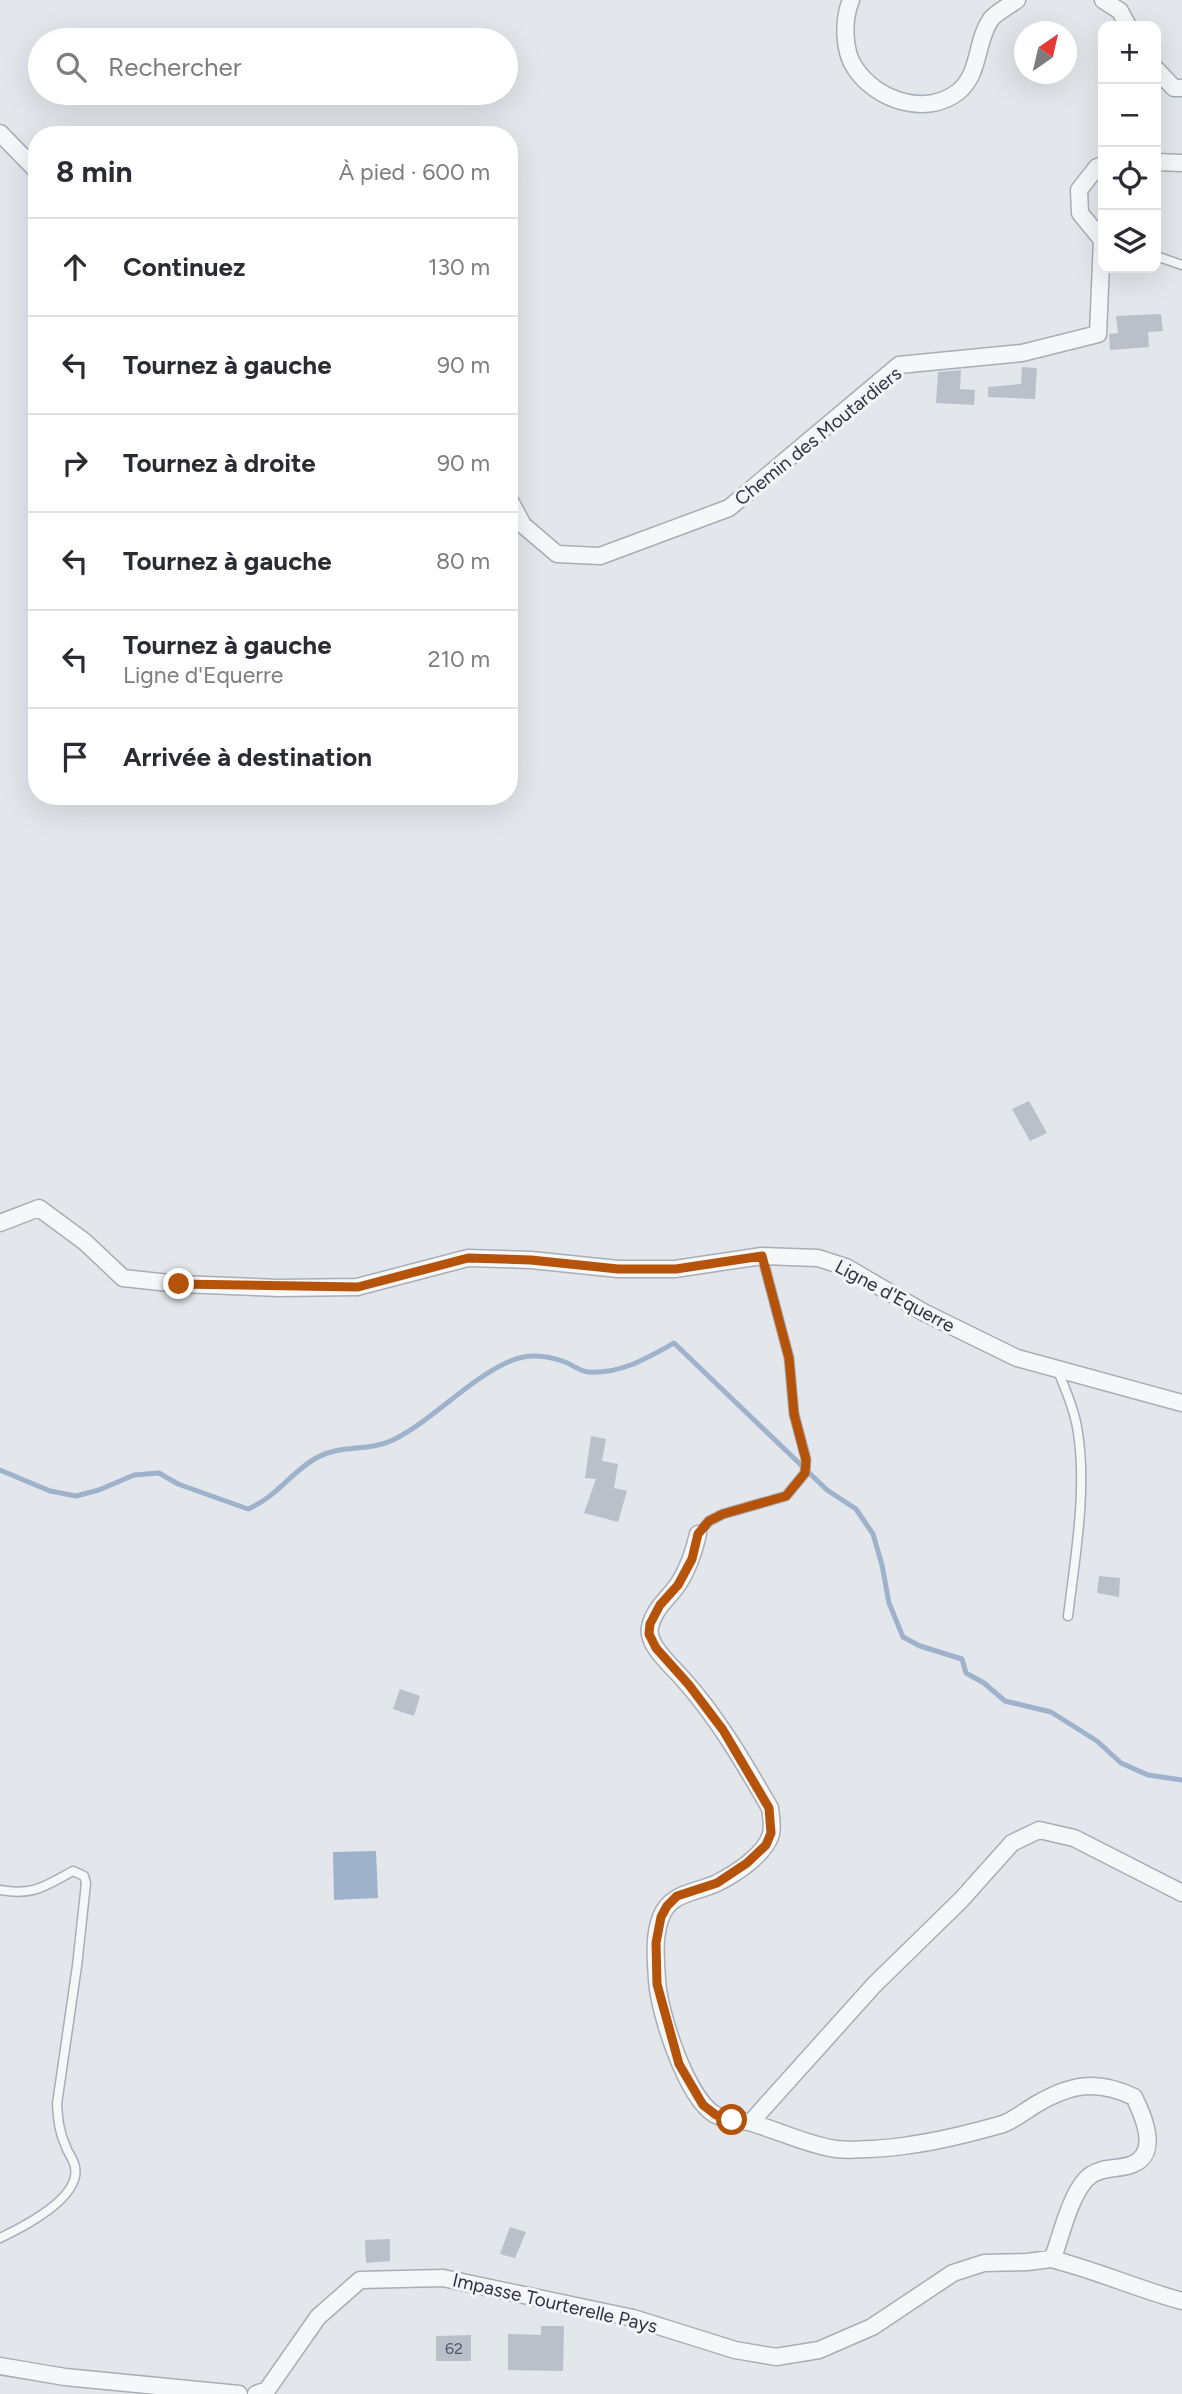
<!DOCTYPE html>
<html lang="fr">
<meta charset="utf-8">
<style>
body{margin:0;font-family:Figtree,sans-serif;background:#f2f2f3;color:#2b2b33}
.controls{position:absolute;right:21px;top:21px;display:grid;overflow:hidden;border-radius:14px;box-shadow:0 7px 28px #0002}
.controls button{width:63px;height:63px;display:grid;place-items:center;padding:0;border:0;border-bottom:2px solid #e1e1e2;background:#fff;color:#2b2b33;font:35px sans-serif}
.compass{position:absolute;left:1014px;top:21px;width:63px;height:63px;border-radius:50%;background:#fff;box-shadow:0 7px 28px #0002;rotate:34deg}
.stop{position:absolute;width:21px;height:21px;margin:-16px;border:5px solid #b45309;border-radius:50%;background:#fff}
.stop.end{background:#b45309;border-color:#fff;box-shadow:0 2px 7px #0008}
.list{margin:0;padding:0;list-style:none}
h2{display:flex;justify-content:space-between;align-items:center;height:91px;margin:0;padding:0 28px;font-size:30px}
h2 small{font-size:23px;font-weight:400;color:#7c7c81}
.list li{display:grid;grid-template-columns:46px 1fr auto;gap:21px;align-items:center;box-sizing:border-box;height:98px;padding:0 28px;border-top:2px solid #e1e1e2}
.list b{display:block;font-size:26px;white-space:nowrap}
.list p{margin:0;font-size:23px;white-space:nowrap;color:#7c7c81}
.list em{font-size:23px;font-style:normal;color:#7c7c81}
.icon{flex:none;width:38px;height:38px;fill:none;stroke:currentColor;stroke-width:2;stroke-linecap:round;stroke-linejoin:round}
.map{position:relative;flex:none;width:1182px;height:2394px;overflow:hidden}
.search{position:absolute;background:#fff;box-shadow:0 7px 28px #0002;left:28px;top:28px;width:490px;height:77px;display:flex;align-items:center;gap:18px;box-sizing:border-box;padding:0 24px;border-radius:38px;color:#7c7c81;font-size:26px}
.panel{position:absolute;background:#fff;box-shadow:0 7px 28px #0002;left:28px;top:126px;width:490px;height:679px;border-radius:28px}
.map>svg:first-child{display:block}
</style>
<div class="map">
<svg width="1182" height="2394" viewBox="0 0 1182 2394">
<rect width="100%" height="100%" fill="#e3e6eb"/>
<path fill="#9fb2cb" d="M 376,1851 L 378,1898 L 334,1900 L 333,1852 Z"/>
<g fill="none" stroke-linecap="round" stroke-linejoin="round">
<path stroke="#9fb2cb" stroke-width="5" d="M 0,1470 L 50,1491 L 76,1496 L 99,1490 L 134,1475 L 159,1473 L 178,1484 L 248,1509 C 278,1496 290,1473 316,1458 C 341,1444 368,1452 393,1440 C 433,1420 468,1380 508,1362 C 527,1353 546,1355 565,1362 C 573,1365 581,1372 589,1372 C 621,1374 647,1358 674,1343 L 827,1490 L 856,1509 L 873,1534 L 882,1565 L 889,1603 L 903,1637 L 920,1646 L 962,1659 L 966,1673 L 984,1683 L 1005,1701 L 1051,1712 L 1097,1741 L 1121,1763 L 1148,1775 L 1182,1780"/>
</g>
<path fill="#babfc9" d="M 1161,314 L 1163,331 L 1148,332 L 1149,347 L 1110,350 L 1109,334 L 1118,333 L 1116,316 Z
M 1022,367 L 1037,368 L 1035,399 L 988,397 L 988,387 L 1021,384 Z
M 961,370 L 960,389 L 975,390 L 974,405 L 936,403 L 938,372 Z
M 1029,1101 L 1047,1133 L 1030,1141 L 1012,1109 Z
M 591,1436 L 606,1439 L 602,1461 L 618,1464 L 614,1488 L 627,1491 L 618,1522 L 584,1513 L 596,1479 L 585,1478 Z
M 1099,1576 L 1120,1578 L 1119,1597 L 1097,1593 Z
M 400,1689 L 420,1696 L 414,1716 L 393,1709 Z
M 510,2227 L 526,2232 L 515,2258 L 500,2254 Z
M 390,2239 L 390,2261 L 366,2263 L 365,2240 Z
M 541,2326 L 564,2326 L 563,2371 L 508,2370 L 508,2334 L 541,2335 Z
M 471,2335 L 471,2361 L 436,2361 L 436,2336 Z"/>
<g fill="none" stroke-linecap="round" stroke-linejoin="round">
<g stroke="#a8adb6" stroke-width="11">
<path id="service" d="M 1156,256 L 1182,265
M 1058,1371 C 1066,1391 1075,1411 1078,1433 C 1087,1491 1075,1558 1068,1616
M 698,1534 L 709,1521 L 723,1514 L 786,1496 L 805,1473 L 806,1459 L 794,1414 L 789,1358 L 762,1256
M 0,1890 C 34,1896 45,1886 73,1871 L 84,1876 L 86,1883 L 77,1966 L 57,2104 C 58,2119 59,2132 66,2147 C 68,2153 74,2160 75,2167 C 81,2198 23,2227 0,2238"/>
</g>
<g stroke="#a8adb6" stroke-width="19">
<path id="minor" d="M 851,0 C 843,19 843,51 855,68 C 876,100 925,117 958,92 C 981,73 975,42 991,19 C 997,12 1009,6 1017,0
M 1103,0 L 1120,11 L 1128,26
M 1156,69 L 1174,88 L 1182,88
M 0,133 L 37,171
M 1156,162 L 1182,163
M 509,499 L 523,525 L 557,554 L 600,556 L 729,508 L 899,365 L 1022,353 L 1098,334 L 1102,240 L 1080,213 L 1079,190 L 1097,167 L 1103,165
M 0,1223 L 39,1208 L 85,1242 L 123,1278 L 179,1284 L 279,1288 L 357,1287 L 468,1258 L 531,1260 L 618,1269 L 675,1269 L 762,1256 L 818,1258 L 846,1267 L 923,1312 L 1017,1358 L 1182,1403
M 751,2122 L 874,1985 L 961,1900 L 1012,1843 L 1039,1830 L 1074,1838 L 1182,1893
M 1051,2259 C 1096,2270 1137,2289 1182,2301
M 0,2366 L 65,2377 L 239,2394
M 256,2394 L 267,2390 L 318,2317 L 360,2280 L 443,2278 L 633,2318 L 735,2350 L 776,2357 L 819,2350 L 872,2327 L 953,2273 L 984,2263 L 1027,2262 L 1051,2259 L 1055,2252 C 1062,2231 1073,2187 1091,2175 C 1104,2166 1120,2170 1133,2164 C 1160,2153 1143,2115 1134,2097 C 1097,2079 1070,2084 1035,2105 C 1025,2111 1014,2120 1003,2124 C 975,2132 939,2141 910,2145 C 892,2148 853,2151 836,2149 C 808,2145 782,2132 755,2124 C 742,2119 726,2121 714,2114 C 686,2096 659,2013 657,1980 C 656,1960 653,1937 661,1917 C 670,1892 696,1893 717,1883 C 735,1874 765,1855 771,1834 C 773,1826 771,1816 770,1808 C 744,1763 718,1718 683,1679 C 672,1666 646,1645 650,1627 C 654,1608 669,1598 679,1583 C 689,1567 694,1552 698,1534"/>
</g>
<use href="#service" stroke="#f6f7f9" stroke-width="8"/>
<use href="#minor" stroke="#f6f7f9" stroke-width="16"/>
</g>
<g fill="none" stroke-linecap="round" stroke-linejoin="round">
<path stroke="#b45309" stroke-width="9" d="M 179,1284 L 358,1287 L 468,1258 L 531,1260 L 618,1269 L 676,1269 L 762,1256 L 789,1358 L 794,1414 L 806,1460 L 805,1473 L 786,1496 L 723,1514 L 709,1521 L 698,1534 L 692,1559 L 678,1585 L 660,1605 L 650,1624 L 649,1634 L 656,1648 L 689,1685 L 723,1730 L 769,1808 L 771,1833 L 766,1845 L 747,1863 L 717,1883 L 677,1896 L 667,1906 L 661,1917 L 656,1943 L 657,1984 L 679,2064 L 703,2105 L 716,2115 L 732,2120"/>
</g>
<g text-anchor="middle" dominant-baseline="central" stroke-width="6" stroke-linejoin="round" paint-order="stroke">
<g font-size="16" fill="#4f5665">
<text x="454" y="2348">62</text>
</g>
<g font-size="19" fill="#2b3344" stroke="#f3f5f8">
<text transform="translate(818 436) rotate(-39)">Chemin des Moutardiers</text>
<text transform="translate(895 1296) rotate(28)">Ligne d'Equerre</text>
<text transform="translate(555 2303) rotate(13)">Impasse Tourterelle Pays</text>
</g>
</g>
</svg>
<div class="controls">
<button>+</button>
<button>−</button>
<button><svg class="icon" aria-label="locate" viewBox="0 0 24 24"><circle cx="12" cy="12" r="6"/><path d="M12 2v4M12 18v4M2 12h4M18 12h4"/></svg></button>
<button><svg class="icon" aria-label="layers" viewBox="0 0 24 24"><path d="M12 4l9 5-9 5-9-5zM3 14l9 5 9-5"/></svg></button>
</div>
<svg class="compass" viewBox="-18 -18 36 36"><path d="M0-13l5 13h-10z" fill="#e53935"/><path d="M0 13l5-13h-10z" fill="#7c7c81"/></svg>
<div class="stop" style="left:732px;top:2120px"></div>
<div class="stop end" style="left:179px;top:1284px"></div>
<div class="search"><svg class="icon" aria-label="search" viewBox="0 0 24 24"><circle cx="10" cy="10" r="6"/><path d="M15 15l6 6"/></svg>Rechercher</div>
<section class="panel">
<h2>8 min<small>À pied · 600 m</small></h2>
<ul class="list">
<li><svg class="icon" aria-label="ahead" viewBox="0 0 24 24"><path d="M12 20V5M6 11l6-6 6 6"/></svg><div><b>Continuez</b></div><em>130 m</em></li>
<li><svg class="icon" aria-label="left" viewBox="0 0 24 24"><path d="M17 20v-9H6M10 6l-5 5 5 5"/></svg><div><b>Tournez à gauche</b></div><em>90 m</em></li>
<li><svg class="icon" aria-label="right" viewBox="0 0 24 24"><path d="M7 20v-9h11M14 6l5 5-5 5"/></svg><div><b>Tournez à droite</b></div><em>90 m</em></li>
<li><svg class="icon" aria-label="left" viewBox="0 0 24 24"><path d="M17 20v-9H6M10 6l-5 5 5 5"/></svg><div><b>Tournez à gauche</b></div><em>80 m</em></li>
<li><svg class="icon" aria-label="left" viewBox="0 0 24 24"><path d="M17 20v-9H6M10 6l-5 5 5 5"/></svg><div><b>Tournez à gauche</b><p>Ligne d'Equerre</p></div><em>210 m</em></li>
<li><svg class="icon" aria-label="arrive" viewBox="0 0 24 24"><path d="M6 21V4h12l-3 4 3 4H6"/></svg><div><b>Arrivée à destination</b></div></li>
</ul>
</section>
</div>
